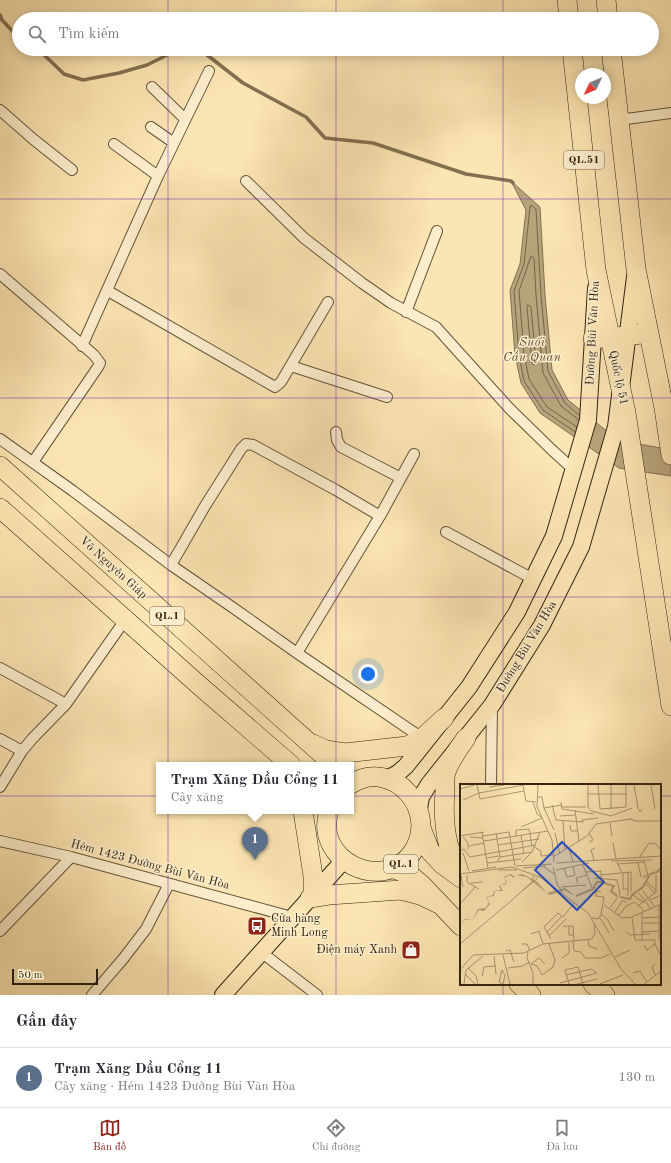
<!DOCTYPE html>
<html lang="vi">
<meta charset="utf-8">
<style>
body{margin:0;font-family:"Old Standard TT",serif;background:#f2f2f3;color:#2b2b33}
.compass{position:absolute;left:575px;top:68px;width:36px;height:36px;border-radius:50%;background:#fff;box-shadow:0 2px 10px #0003;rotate:226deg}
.scale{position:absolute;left:12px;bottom:10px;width:86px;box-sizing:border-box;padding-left:4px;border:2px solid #332411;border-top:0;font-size:11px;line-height:14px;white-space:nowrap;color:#332411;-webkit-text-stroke:3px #fceecd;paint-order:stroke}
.you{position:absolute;left:368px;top:674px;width:14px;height:14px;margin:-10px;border:3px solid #fff;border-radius:50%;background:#1a73e8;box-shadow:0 0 0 6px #1a73e833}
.badge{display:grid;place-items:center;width:26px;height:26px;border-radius:50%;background:#8f2418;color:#fff;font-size:13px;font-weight:700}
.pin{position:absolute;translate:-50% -33px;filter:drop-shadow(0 1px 2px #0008)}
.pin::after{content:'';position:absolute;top:21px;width:14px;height:12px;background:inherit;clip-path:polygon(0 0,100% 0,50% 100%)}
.popup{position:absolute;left:156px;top:762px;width:198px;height:52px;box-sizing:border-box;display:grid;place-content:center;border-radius:0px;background:#fff;filter:drop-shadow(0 1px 3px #0005);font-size:13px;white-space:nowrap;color:#7c7c81}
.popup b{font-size:15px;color:#2b2b33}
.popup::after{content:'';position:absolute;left:50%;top:100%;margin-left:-8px;border:8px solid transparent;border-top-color:#fff}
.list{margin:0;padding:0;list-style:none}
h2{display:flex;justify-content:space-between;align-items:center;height:52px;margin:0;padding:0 16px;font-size:17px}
h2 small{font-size:13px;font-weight:400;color:#7c7c81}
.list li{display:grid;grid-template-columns:26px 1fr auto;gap:12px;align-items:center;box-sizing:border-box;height:60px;padding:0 16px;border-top:1px solid #e1e1e2}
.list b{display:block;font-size:15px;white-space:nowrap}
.list p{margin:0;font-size:13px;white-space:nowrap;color:#7c7c81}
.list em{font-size:13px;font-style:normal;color:#7c7c81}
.icon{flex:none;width:22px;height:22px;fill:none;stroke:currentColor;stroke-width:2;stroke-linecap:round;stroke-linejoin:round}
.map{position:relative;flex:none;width:671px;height:995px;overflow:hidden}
.search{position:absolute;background:#fff;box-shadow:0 2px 10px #0003;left:12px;right:12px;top:12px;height:44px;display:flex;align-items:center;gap:10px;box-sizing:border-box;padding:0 14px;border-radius:22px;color:#7c7c81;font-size:15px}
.sheet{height:112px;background:#fff}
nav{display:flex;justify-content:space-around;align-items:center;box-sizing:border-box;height:56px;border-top:1px solid #e1e1e2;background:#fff;font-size:11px;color:#7c7c81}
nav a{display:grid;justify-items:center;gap:2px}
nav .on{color:#8f2418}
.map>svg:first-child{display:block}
</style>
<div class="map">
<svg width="671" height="995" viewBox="0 0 671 995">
<rect width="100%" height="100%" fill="#fbe5b2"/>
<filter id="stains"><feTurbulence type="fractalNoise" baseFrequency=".005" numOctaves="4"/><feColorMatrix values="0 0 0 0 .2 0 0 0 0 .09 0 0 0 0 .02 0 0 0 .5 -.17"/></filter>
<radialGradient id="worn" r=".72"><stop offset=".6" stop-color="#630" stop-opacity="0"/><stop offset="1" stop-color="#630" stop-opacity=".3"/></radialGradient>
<path fill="#b7a37b" stroke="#827051" d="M 511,181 L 540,207 L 545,295 L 552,370 L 568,400 L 618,440 L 671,450 L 671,476 L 619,468 L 540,413 L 521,383 L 515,355 L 510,290 L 520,264 L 526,210 Z"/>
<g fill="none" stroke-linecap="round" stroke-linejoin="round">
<path stroke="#756446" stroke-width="1" d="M 528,305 L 531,307 L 536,363 L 534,365 L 532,364 L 527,307 Z
M 577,427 L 547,407 L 529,379 L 524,354 L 519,291 L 531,256 L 534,258 L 536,295 L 543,373 L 561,406 L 579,420
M 575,432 L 543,410 L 524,381 L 519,355 L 514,291 L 524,264 L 530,207 L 531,205 L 536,209 L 541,295 L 548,371 L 565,403 L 579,415"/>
<path stroke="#827051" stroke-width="3.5" d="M 0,15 L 2,20 L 19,38
M 38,49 L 64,74 L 83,80 L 119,73 L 147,65 L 179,49
M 190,49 L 202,51 L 243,83 L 306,117 L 325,138 L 373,143 L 466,174 L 511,181 L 513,183"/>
<g stroke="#655439" stroke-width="12">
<path id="street" d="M 152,87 L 185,119
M 0,110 L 33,139 L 72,170
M 619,120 L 671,113
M 151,127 L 174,143
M 114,144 L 158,176
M 246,181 L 304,238 L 362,283 L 391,303 L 436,327 L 509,408 L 552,450 L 574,470
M 0,274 L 94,355 L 100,363 L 98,367 L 33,462
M 108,291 L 275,387 L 281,382 L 328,302
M 406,312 L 437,231
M 82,346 L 158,176 L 209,71
M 291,366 L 387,397
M 336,432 L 337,440 L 341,447 L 401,478
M 0,439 L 73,491 L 171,565 L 232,607 L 297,653 L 422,738
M 380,516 L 414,454
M 446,532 L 533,579
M 171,565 L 205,506 L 241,449 L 246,444 L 253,445 L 336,490 L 380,516 L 297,653
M 0,668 L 66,704
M 0,739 L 22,751
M 491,785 L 492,705
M 0,787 L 22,751 L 32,739 L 66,704 L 125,620
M 0,841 L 71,857 L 292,917
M 0,931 L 71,857
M 261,952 L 317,995
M 92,995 L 123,959 L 146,929 L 169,884"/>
</g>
<g stroke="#332411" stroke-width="18">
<path id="primary" d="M 387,779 L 398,773 L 406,766 L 469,687 L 517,612 L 554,536 L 588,420 L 596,288
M 419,809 L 421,797 L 429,784 L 492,705 L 542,625 L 581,547 L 616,427 L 635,277
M 223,995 L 344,860"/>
</g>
<g stroke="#332411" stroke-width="20">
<path id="highway" d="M 567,0 L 569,19
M 606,0 L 608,19
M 572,49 L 596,270 L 626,413 L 671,706
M 611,49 L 636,269 L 664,408 L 671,455
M 593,338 L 610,338 L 648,333
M 0,466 L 334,765
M 0,508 L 200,686 L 291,765
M 313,744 L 326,750 L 345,753 L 407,746 L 420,740 L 444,718
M 303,811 L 313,876 L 313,895
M 329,811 C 313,860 382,894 412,853 C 441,812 393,757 351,784
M 421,828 L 430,851 L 442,864 L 461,878
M 391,868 L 409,874 L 422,885 L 461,926
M 461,871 C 444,849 443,817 445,791 C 445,785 444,778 446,772 C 450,760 459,748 466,738
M 310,898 L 329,895 L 401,890 L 420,895 L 441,905
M 519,984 L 531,995
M 593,984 L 605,995"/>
</g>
<use href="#street" stroke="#fceecd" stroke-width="10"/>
<use href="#primary" stroke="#fbe5b2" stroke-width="16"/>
<use href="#highway" stroke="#fbe5b2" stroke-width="19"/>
</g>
<path fill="none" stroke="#7b2cbf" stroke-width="1" stroke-opacity="0.55" d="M 168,0 L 168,19M 336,0 L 336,19M 503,0 L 503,19M 168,49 L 168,995M 336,49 L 336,995M 503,49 L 503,785M 0,199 L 671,199M 0,398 L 671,398M 0,597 L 671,597M 0,796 L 461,796M 660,796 L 671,796M 503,984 L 503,995"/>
<defs>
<g id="bus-square" transform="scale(1)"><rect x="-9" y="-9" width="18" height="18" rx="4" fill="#8f2418" stroke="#fceecd"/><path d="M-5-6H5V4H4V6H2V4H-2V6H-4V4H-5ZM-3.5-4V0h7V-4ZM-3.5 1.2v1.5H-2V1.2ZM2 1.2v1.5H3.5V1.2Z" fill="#fff"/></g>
<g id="shop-square" transform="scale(1)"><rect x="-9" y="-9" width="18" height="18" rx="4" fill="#8f2418" stroke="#fceecd"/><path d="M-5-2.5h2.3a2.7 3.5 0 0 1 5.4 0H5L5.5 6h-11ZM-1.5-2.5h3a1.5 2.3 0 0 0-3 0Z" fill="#fff"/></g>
</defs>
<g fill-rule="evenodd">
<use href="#bus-square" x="257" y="926"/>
<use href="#shop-square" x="411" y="950"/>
</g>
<g text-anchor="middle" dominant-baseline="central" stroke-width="3" stroke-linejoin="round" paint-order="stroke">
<g fill="#fceecd" stroke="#6f6149" stroke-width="1">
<rect x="564" y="151" width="40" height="18" rx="3"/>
<rect x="150" y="607" width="34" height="18" rx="3"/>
<rect x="384" y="855" width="34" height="18" rx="3"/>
</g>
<g font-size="11" font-weight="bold" fill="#332411">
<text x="584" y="160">QL.51</text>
<text x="167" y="616">QL.1</text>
<text x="401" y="864">QL.1</text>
</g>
<g font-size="12" fill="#332411" stroke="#fceecd">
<text transform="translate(593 333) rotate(-87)">Đường Bùi Văn Hòa</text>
<text transform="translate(618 378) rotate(78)">Quốc lộ 51</text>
<text transform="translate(113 568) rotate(42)">Võ Nguyên Giáp</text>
<text transform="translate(527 647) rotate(-59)">Đường Bùi Văn Hòa</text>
<text transform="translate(150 865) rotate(15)">Hẻm 1423 Đường Bùi Văn Hòa</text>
</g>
<g font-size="12" fill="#332411" stroke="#fceecd" text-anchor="start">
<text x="271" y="919">Cửa hàng<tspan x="271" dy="14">Minh Long</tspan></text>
<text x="397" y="950" text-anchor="end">Điện máy Xanh</text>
</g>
<g font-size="13" font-style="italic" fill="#615036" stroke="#fceecd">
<text x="532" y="342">Suối<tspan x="532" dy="15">Cầu Quan</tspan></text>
</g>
</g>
<g transform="translate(460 784)">
<rect width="201" height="201" fill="#fbe5b2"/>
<path d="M 50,90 L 53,91 L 54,93 L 56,91 L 62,90 L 67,92 L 77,98 L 87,109 L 105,104 L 115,112 L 104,106 L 90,111 L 87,109 L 67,93 L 56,91 L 54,94 L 50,91 L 44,94 L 47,98 L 45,101 L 40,101 L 43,107 L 35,107 L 34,112 L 27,113 L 30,120 L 26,125 L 24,127 L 19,126 L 12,136 L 5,136 L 0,141 L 5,135 L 12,136 L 18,125 L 26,124 L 29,118 L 26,113 L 33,111 L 34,107 L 41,106 L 39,102 L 46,99 L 44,93 Z" fill="#b7a37b"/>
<path fill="none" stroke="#b7a37b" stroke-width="2" d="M 116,112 L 133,105 L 137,98 L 141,98 L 154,102 L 151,107 L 157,112M 160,113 L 170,115 L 172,111 L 183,103 L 190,90 L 197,88 L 201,84"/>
<path fill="none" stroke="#ab9872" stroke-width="1" d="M 17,1 L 20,15 L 64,7M 63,1 L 66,17 L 76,18M 78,1 L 77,23 L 92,56 L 94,78M 128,1 L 128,23 L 131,27 L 151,32 L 172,24M 138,1 L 140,25 L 166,23 L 166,1M 174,1 L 178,24 L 180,28 L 182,25M 191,1 L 195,25M 29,3 L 44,1M 0,5 L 14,1M 128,10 L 167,10M 77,13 L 82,13 L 84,24 L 94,46M 3,16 L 19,9 L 64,1M 73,18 L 77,30 L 81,33M 101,18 L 102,25 L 134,30M 92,21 L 96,36 L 124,38M 102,23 L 126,23M 84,24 L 102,21M 151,25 L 151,1M 115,26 L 119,57M 100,32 L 115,31M 103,37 L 105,66M 122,38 L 122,36 L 138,34M 150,39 L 152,52M 110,41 L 111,47 L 117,47M 61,43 L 82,34M 22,49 L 28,84M 36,49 L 40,73M 95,49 L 100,70M 129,49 L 133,56 L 129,58M 70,50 L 72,62M 61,51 L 64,70M 0,52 L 24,48M 23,52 L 49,48 L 55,82M 56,52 L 56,46 L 69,45 L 70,50M 3,53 L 8,59 L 8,65M 10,53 L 23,54M 24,57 L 88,47M 153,59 L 156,75M 38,61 L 79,55M 9,62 L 24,59M 74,63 L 81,67 L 81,72 L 93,71M 109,64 L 113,78M 0,67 L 4,65 L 10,73 L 76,61M 3,69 L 9,87M 93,73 L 127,52 L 136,40 L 171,35 L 175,37 L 201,37M 26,74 L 39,72M 179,74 L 189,59 L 196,60 L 201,66M 134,76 L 131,66 L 135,64M 151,77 L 192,76M 37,78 L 61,75M 62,78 L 72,68 L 80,48M 157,78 L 162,89 L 171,88 L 171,108M 27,79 L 37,78 L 40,73 L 72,68M 96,79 L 201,72M 178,79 L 181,93M 158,80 L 184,78M 123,81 L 132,104M 56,82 L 92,80M 84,83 L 94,90M 93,83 L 97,100 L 103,109M 63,84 L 86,82M 104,84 L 107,93 L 115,91 L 113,83M 39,86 L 57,86M 96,86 L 129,79M 12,87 L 36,83M 126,88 L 141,87 L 141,94M 168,88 L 168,112M 201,88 L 201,102M 163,89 L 163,105 L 168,105M 0,90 L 52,83 L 80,93 L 128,129 L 161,185 L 175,200M 1,91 L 3,103M 7,91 L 7,98 L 19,105M 141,91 L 161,89M 183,93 L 188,91 L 184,77M 134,94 L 157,96 L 160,110 L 150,124M 187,98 L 196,106M 11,99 L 23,98M 185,99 L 195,109M 118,100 L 116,94 L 127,91M 101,103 L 126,101M 62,107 L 78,94M 183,107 L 195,123M 179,109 L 191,125M 173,111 L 184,119M 190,116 L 201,111M 0,120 L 15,103M 144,121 L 162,134 L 172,133 L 201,120M 199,121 L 199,156M 155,128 L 162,117 L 166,118M 184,128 L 179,121 L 196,108 L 196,91M 142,131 L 147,135 L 154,147M 159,131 L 166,122 L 175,118 L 179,122M 172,133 L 175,156 L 195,156 L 195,160M 132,134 L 138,135 L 141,131 L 144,113 L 136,112 L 136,108 L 141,107M 140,134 L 149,149M 182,134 L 199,133M 182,139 L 199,139M 103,142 L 113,142 L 114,158M 109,142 L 109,151 L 113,151M 87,148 L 102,132M 166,148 L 170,151 L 190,150M 182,148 L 199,147M 71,150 L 79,147 L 83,160M 89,152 L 106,135M 91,155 L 84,143 L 98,129 L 103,133 L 114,119M 128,156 L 129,162 L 137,165M 182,156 L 182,129M 113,158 L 114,167 L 121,168 L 125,174 L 141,174 L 150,170M 0,160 L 51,117 L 72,98 L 74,92M 62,160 L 67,160 L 70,167M 184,161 L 187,166 L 195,160 L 201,172M 46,167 L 50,166 L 54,178M 68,168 L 67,174 L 73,189 L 73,200M 43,171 L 50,200M 34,172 L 36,190M 155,173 L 170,166M 102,174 L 109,169 L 109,159M 71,180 L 77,182 L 82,191 L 93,183 L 95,176 L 89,160M 71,180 L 79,174 L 85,180M 195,180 L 192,183 L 195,191M 8,184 L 16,192 L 18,200M 48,184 L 63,182 L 70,178M 0,186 L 13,171 L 64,169 L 83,160 L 132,155 L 135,149 L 134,141M 42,186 L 39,198 L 43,200M 42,186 L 45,191 L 43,200M 173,189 L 180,187 L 187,198M 5,190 L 15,200M 106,191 L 131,185 L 137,189M 22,192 L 24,183 L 35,182M 100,199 L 137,189M 4,200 L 6,186 L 23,172M 109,200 L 105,186 L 118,183 L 123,200M 117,200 L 137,195M 140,200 L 163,191M 184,200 L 201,187"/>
<path fill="#1d4ed8" fill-opacity="0.15" stroke="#1d4ed8" stroke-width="2" d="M 102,58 L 144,98 L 117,126 L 75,86 Z"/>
<rect width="201" height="201" fill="none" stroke="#332411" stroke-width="2"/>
</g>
<rect width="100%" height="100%" filter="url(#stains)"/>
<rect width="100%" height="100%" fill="url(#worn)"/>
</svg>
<svg class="compass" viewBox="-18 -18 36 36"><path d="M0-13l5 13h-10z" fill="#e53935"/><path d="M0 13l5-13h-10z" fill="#7c7c81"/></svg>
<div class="scale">50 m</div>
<div class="you"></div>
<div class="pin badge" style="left:255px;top:860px;background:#5c6f8a">1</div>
<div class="popup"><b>Trạm Xăng Dầu Cổng 11</b>Cây xăng</div>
<div class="search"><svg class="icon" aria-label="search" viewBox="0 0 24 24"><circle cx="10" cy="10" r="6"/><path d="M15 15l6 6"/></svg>Tìm kiếm</div>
</div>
<section class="sheet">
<h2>Gần đây<small></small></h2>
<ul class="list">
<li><span class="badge" style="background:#5c6f8a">1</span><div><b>Trạm Xăng Dầu Cổng 11</b><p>Cây xăng · Hẻm 1423 Đường Bùi Văn Hòa</p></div><em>130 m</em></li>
</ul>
</section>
<nav>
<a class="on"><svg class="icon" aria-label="map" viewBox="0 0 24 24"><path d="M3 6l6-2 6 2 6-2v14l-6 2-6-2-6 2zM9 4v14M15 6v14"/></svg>Bản đồ</a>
<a><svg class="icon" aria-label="directions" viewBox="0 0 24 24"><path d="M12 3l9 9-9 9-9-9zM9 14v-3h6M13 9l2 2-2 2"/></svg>Chỉ đường</a>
<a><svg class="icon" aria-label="saved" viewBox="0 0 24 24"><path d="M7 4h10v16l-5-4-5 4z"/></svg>Đã lưu</a>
</nav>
